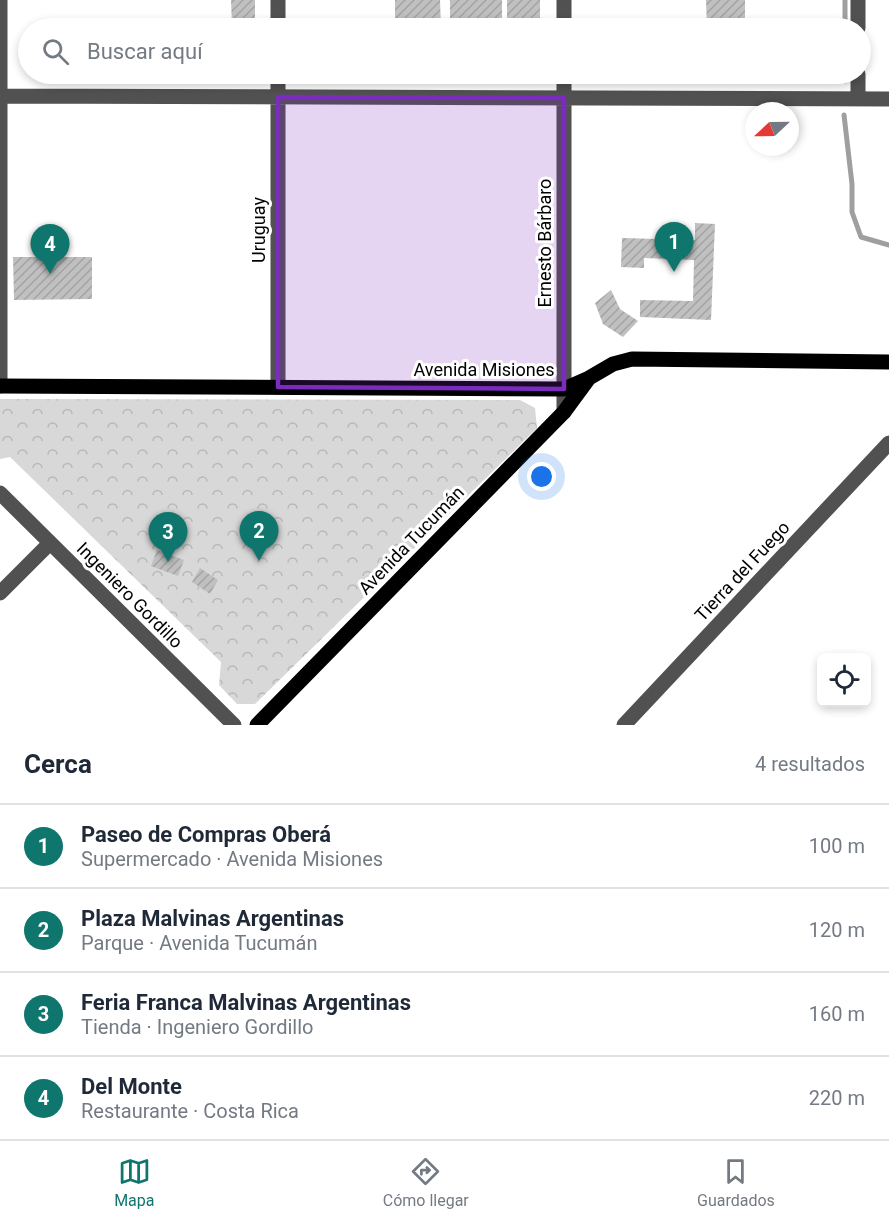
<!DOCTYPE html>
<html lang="es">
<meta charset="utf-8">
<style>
body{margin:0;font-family:Roboto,sans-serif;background:#f6f6f7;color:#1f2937}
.controls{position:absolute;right:18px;bottom:18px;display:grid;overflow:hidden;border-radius:9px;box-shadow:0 3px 9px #0003}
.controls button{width:54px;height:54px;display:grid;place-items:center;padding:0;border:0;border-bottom:2px solid #e0e1e3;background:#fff;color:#1f2937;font:30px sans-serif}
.compass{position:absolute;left:745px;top:102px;width:54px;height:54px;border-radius:50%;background:#fff;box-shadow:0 3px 9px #0003;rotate:248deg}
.you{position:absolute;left:542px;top:477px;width:21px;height:21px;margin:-15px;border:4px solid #fff;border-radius:50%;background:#1a73e8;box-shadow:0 0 0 9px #1a73e833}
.badge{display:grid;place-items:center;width:39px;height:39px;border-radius:50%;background:#0f766e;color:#fff;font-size:20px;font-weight:700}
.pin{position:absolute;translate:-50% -50px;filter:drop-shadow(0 2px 3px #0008)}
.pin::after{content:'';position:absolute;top:32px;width:21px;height:18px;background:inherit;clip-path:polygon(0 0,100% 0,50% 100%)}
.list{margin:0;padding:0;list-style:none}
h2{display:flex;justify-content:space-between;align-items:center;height:78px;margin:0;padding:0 24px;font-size:26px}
h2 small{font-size:20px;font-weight:400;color:#747a83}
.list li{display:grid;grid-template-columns:39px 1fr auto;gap:18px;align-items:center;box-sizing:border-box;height:84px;padding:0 24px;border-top:2px solid #e0e1e3}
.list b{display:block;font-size:22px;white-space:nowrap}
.list p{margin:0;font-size:20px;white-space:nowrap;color:#747a83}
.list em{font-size:20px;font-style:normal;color:#747a83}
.icon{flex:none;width:33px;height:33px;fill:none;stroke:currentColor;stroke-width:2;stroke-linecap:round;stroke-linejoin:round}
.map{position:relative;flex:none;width:889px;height:725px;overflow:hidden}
.search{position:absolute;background:#fff;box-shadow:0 3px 9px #0003;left:18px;right:18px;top:18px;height:66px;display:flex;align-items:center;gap:15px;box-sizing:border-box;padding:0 21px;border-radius:33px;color:#747a83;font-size:22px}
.sheet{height:414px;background:#fff}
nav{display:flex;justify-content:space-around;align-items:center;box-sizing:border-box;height:84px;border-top:2px solid #e0e1e3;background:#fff;font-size:16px;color:#747a83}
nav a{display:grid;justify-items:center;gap:3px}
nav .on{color:#0f766e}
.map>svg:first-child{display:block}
</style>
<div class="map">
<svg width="889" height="725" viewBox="0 0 889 725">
<defs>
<pattern id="park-crowns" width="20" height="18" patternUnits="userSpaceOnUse" patternTransform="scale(1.5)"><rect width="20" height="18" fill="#d8d8d8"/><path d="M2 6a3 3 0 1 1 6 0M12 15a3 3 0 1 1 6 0" fill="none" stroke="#b8b8b8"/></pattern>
<pattern id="building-hatch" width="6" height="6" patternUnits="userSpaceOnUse" patternTransform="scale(1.5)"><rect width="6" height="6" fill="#c0c0c0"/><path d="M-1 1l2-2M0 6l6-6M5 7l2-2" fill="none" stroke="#a3a3a3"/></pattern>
</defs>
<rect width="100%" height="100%" fill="#fff"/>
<path fill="url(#park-crowns)" d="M 0,399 L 520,400 L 535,408 L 537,428 L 255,704 L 237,704 L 219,685 L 221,662 L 10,457 L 0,459 Z"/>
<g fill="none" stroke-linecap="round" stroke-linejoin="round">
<path stroke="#9f9f9f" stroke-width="5" d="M 845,28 L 845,0
M 845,74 L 845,81
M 844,115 L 852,184 L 852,212 L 861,237 L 889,245"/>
</g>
<path fill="url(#building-hatch)" d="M 231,0 L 255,0 L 255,28 L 218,28 L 218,26 L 232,26 Z
M 395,0 L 440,0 L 441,28 L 395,28 Z
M 450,0 L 502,0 L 502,28 L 450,28 Z
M 507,0 L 540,0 L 540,28 L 507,28 Z
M 706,0 L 745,0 L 745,28 L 707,28 Z
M 695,223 L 715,224 L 711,320 L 640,317 L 640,300 L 693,301 L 694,260 L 644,258 L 644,268 L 621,267 L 622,238 L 695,240 Z
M 13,257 L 92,257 L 92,299 L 14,300 Z
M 611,290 L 620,309 L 638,321 L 623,337 L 603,324 L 595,303 Z
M 157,550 L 184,560 L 178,576 L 151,566 Z
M 200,568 L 218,580 L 210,594 L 192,582 Z"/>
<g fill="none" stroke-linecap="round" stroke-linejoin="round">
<path stroke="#515151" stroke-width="15" d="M 0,0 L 0,386
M 278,28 L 278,0
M 564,28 L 564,0
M 858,28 L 858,0
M 564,74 L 564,412
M 0,96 L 889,99
M 858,99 L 858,74
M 278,387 L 278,74
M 0,493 L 234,725
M 0,593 L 50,543
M 624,725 L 889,443"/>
<path stroke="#000" stroke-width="15" d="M 0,386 L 564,389 L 589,378 L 613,364 L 632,359 L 889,362
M 257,725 L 564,412 L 589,378"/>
</g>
<path fill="#7b2cbf" fill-opacity="0.2" stroke="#7b2cbf" stroke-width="4.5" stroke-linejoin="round" d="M 278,97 L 564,98 L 564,389 L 278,387 Z"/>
<g text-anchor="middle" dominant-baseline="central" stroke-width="6" stroke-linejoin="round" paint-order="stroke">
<g font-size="18" fill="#000" stroke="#fff">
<text transform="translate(258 230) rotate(-90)">Uruguay</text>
<text transform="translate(544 243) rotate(-90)">Ernesto Bárbaro</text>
<text x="484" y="369">Avenida Misiones</text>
<text transform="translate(411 540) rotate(-46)">Avenida Tucumán</text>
<text transform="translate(742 571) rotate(-47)">Tierra del Fuego</text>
<text transform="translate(130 595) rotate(45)">Ingeniero Gordillo</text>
</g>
</g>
</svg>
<div class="controls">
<button><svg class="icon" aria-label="locate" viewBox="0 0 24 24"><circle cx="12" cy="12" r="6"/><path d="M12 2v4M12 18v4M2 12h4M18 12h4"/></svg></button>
</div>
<svg class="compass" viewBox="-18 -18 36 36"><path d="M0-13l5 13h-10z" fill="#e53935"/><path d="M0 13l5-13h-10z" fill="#747a83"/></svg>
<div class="you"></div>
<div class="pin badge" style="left:674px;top:272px">1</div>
<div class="pin badge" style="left:259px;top:561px">2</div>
<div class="pin badge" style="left:168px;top:562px">3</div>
<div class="pin badge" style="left:50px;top:274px">4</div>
<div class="search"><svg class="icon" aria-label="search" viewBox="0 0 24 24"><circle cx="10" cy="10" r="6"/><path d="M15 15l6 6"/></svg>Buscar aquí</div>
</div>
<section class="sheet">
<h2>Cerca<small>4 resultados</small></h2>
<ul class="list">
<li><span class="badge">1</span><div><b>Paseo de Compras Oberá</b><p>Supermercado · Avenida Misiones</p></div><em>100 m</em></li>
<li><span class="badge">2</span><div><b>Plaza Malvinas Argentinas</b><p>Parque · Avenida Tucumán</p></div><em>120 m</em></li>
<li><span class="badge">3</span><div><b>Feria Franca Malvinas Argentinas</b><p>Tienda · Ingeniero Gordillo</p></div><em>160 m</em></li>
<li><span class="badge">4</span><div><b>Del Monte</b><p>Restaurante · Costa Rica</p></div><em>220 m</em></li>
</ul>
</section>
<nav>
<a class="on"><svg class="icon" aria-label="map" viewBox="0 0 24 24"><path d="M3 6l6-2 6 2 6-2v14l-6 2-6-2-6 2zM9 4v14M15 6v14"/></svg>Mapa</a>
<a><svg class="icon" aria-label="directions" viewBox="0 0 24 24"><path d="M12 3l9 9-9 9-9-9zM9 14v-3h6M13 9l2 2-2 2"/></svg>Cómo llegar</a>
<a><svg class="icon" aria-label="saved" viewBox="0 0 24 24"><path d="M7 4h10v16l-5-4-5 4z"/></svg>Guardados</a>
</nav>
